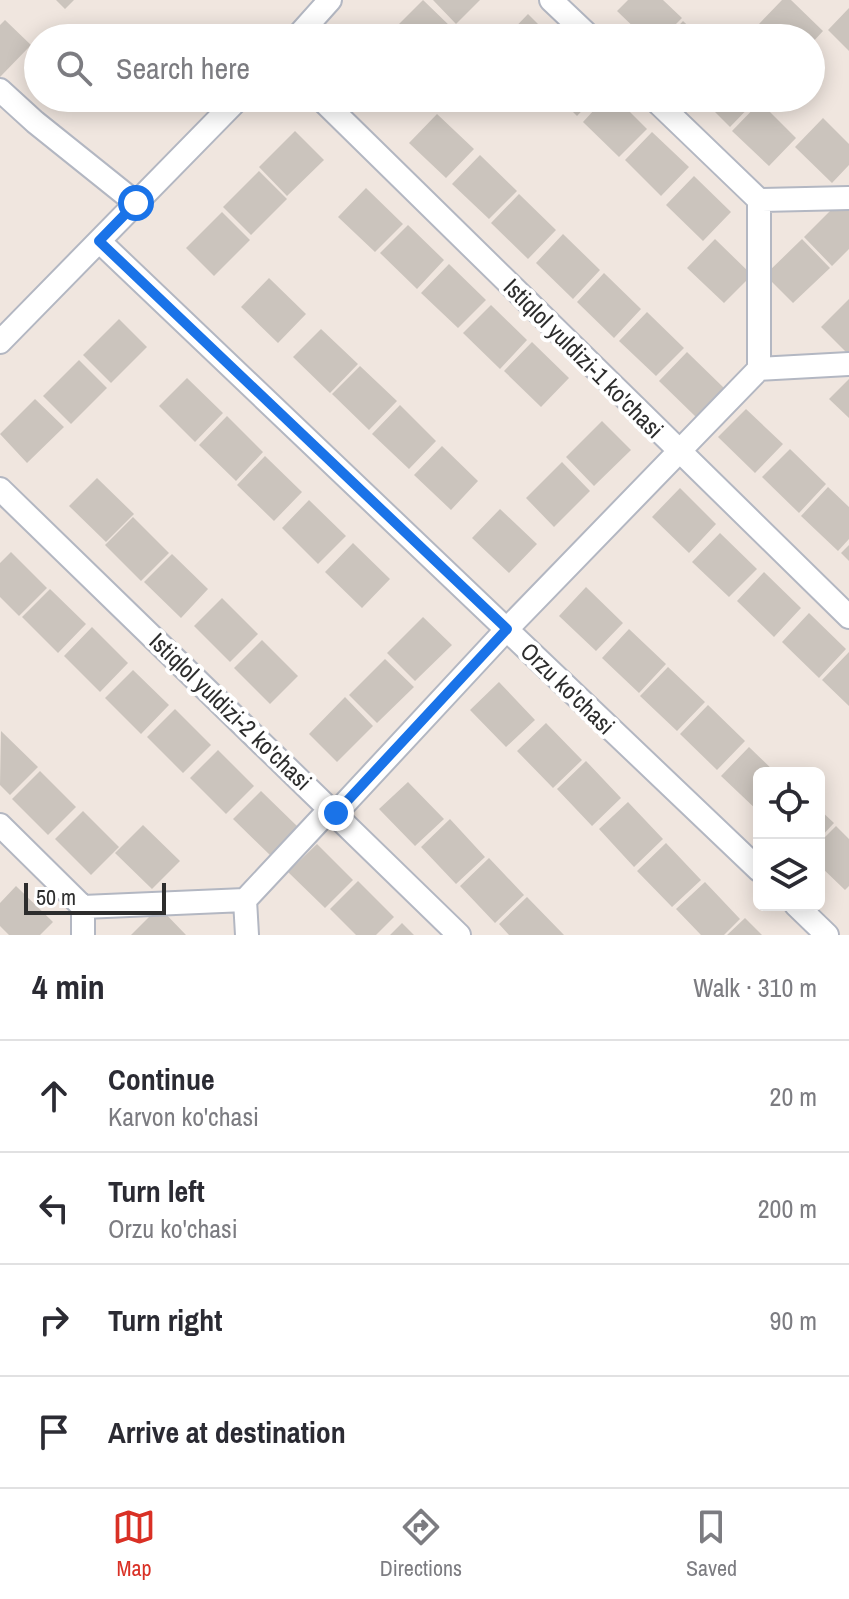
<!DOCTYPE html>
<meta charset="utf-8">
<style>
body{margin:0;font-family:"Archivo Narrow",sans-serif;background:#f2f2f3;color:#2b2b33}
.controls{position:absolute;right:24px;bottom:24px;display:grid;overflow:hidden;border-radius:12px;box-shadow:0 4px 20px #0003}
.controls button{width:72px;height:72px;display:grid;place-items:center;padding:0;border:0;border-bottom:2px solid #e1e1e2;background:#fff;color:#2b2b33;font:40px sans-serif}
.scale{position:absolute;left:24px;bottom:20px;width:142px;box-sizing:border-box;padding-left:8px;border:4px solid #2d2d2d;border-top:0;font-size:22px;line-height:28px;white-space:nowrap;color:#2d2d2d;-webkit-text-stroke:6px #fff;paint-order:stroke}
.stop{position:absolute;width:24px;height:24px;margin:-18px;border:6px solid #1a73e8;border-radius:50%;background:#fff}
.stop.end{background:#1a73e8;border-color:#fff;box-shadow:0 2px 8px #0008}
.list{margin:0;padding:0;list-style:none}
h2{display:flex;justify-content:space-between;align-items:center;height:104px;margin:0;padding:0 32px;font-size:34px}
h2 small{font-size:26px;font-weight:400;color:#7c7c81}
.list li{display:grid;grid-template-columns:52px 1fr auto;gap:24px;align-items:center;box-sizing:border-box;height:112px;padding:0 32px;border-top:2px solid #e1e1e2}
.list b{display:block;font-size:30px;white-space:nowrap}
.list p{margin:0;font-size:26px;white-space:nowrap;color:#7c7c81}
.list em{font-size:26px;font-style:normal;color:#7c7c81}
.icon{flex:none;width:44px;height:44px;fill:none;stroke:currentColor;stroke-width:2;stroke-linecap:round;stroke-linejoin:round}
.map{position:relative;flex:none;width:849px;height:935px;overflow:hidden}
.search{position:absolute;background:#fff;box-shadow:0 4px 20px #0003;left:24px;right:24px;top:24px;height:88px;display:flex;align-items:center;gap:20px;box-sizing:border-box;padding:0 28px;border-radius:44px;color:#7c7c81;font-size:30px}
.sheet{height:552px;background:#fff}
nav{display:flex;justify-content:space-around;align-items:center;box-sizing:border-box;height:112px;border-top:2px solid #e1e1e2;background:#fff;font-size:22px;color:#7c7c81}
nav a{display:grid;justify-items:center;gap:4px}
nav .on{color:#d93025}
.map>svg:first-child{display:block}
</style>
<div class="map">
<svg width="849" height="935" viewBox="0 0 849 935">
<rect width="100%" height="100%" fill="#f0e6df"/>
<path fill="#cbc4bd" d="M 56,0 L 74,0 L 65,9 Z
M 423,0 L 452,28 L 441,38 L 390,38 L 388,35 Z
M 433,0 L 480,0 L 456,24 Z
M 628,0 L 663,0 L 682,18 L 662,38 L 645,38 L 617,11 Z
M 782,0 L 791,0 L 823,31 L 811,44 L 811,38 L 773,38 L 759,24 Z
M 849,8 L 849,51 L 828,30 Z
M 528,14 L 552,38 L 505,38 Z
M 5,20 L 31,45 L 0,77 L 0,25 Z
M 683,21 L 701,38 L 667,38 Z
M 559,98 L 594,98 L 577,116 Z
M 605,98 L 616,98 L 647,129 L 619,157 L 583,122 Z
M 701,98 L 758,98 L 730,127 Z
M 760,102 L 796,138 L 769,166 L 732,131 Z
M 437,114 L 474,149 L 446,178 L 409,143 Z
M 823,118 L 849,144 L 849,165 L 832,183 L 795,147 Z
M 295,131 L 324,160 L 287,196 L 259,167 Z
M 652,132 L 689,167 L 661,196 L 625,160 Z
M 480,155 L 517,191 L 489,219 L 452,184 Z
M 259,171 L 287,199 L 251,235 L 223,207 Z
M 694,176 L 731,212 L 703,241 L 666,205 Z
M 366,188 L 403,224 L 375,252 L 338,217 Z
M 519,194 L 556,230 L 528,259 L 491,223 Z
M 840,201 L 849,210 L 849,249 L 832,266 L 804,237 Z
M 222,212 L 250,240 L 214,276 L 186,248 Z
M 408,225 L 444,260 L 417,289 L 380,253 Z
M 563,234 L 600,270 L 573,299 L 536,263 Z
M 715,239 L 752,275 L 724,303 L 687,268 Z
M 802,239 L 830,268 L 793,303 L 765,275 Z
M 449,264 L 486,300 L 458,328 L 421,293 Z
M 604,273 L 641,309 L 614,338 L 577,302 Z
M 269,278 L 306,314 L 278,343 L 241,307 Z
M 849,299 L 849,355 L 821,327 Z
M 491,305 L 527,340 L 500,369 L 463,333 Z
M 647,312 L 684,348 L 656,376 L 619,341 Z
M 119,319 L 147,347 L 111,383 L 83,355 Z
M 321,329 L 358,364 L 330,393 L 293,357 Z
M 532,342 L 569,378 L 541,407 L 504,371 Z
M 687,352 L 724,388 L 696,417 L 659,381 Z
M 79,360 L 107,388 L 71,424 L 43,396 Z
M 360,366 L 397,401 L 369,430 L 332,394 Z
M 187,378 L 223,413 L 195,442 L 159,406 Z
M 849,379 L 849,418 L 829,399 Z
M 35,399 L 64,427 L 27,463 L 0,434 Z
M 400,405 L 436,441 L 409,469 L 372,434 Z
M 746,409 L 783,444 L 755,473 L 718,437 Z
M 227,416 L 263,452 L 236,481 L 199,445 Z
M 602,421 L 631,450 L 594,486 L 566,457 Z
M 442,446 L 478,481 L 451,510 L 414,475 Z
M 790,449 L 826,484 L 799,513 L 762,477 Z
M 265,456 L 302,492 L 274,521 L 237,485 Z
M 562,462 L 590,491 L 554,527 L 526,498 Z
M 97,478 L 134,514 L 106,542 L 69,506 Z
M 828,487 L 849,507 L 849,539 L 838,551 L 801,516 Z
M 680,488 L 716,524 L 689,553 L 652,517 Z
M 309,500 L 346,536 L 318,564 L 282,528 Z
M 500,509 L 537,544 L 509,573 L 472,538 Z
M 133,517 L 169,553 L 141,581 L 105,545 Z
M 720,533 L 757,569 L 729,597 L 692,562 Z
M 353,543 L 390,579 L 362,608 L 325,572 Z
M 849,545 L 849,561 L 841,553 Z
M 11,552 L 47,588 L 19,616 L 0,597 L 0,563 Z
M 172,554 L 208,589 L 181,618 L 144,582 Z
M 764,572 L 801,608 L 774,637 L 737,601 Z
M 586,587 L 623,623 L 596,651 L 559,616 Z
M 50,589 L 86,624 L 58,653 L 22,617 Z
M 222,598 L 258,634 L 230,662 L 194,626 Z
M 809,613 L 846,649 L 819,678 L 782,642 Z
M 423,617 L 452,645 L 415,681 L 387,653 Z
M 92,627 L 128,663 L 100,692 L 64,656 Z
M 629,629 L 666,664 L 639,693 L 602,658 Z
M 262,640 L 298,676 L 270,704 L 234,668 Z
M 849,652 L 849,706 L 822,680 Z
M 385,659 L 414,687 L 377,723 L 349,695 Z
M 668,667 L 705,702 L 677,731 L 640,696 Z
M 133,670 L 169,705 L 141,734 L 105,698 Z
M 499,682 L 535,720 L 506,747 L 470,710 Z
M 345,697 L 373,726 L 337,762 L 309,734 Z
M 708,705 L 745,741 L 717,770 L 680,734 Z
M 175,709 L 211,745 L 183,773 L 147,737 Z
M 546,723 L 582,760 L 553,788 L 517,751 Z
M 1,731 L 38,767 L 10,795 L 0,785 Z
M 749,747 L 776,773 L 759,773 L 759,812 L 721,776 Z
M 218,750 L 254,786 L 226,814 L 190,778 Z
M 586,761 L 621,798 L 592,826 L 557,789 Z
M 40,771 L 76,807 L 48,835 L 12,799 Z
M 408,782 L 444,819 L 415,846 L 379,809 Z
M 261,791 L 298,827 L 270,855 L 233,819 Z
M 628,802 L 663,839 L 634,867 L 599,829 Z
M 819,809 L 834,823 L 819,839 Z
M 83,811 L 119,847 L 91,875 L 55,839 Z
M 450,819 L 485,857 L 456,884 L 421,847 Z
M 143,825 L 180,861 L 152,889 L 115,853 Z
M 836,826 L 849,839 L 849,886 L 845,890 L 819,865 L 819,843 Z
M 666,843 L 701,880 L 672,907 L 637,871 Z
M 317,844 L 353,880 L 325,908 L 288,872 Z
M 489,858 L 524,895 L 495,923 L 460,886 Z
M 358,881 L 394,917 L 376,935 L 356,935 L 330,909 Z
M 705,882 L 740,919 L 724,935 L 701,935 L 676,909 Z
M 16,886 L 53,922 L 40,935 L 9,935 L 0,926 L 0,903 Z
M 527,897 L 564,935 L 509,935 L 499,924 Z
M 159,907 L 186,935 L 131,935 Z
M 745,918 L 762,935 L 727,935 Z
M 402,923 L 414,935 L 390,935 Z"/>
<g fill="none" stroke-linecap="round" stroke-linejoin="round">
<g stroke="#b3b7c2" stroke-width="26">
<path id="minor" d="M 551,0 L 591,38
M 296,38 L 330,0
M 0,90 L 35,122 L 136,203
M 320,98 L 849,617
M 653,98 L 759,200
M 759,200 L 759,369
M 759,200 L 849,198
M 99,241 L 759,870
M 0,342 L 239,98
M 0,489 L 459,935
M 336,813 L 507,629 L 759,369 L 849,364
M 0,825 L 83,907
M 245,900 L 247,935
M 796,905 L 827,935
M 83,907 L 245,900 L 331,808
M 83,935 L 83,907"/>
</g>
<use href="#minor" stroke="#fff" stroke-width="22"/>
</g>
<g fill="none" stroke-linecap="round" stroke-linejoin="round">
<path stroke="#1a73e8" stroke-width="10" d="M 136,203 L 99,241 L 507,629 L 336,813"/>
</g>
<g text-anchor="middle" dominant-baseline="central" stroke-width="8" stroke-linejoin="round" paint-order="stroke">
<g font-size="24" fill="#2d2d2d" stroke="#fff">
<text transform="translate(584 358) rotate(45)">Istiqlol yuldizi-1 ko'chasi</text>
<text transform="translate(568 688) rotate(44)">Orzu ko'chasi</text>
<text transform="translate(231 711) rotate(44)">Istiqlol yuldizi-2 ko'chasi</text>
</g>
</g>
</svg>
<div class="controls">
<button><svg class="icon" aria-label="locate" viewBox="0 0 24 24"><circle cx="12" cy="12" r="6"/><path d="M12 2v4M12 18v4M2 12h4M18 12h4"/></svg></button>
<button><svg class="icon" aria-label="layers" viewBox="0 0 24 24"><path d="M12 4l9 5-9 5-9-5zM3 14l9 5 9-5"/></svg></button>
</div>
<div class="scale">50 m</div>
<div class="stop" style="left:136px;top:203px"></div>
<div class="stop end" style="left:336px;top:813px"></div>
<div class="search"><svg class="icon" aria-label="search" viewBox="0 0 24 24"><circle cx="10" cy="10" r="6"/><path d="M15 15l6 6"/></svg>Search here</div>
</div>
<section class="sheet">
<h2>4 min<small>Walk · 310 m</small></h2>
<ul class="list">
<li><svg class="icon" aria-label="ahead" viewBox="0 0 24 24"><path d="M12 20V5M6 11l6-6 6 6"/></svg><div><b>Continue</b><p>Karvon ko'chasi</p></div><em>20 m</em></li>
<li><svg class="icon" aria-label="left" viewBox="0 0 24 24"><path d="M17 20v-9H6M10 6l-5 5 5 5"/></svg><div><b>Turn left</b><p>Orzu ko'chasi</p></div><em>200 m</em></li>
<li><svg class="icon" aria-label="right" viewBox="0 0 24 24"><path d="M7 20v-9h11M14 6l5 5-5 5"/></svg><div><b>Turn right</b></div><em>90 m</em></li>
<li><svg class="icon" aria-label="arrive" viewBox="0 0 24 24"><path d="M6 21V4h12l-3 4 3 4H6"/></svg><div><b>Arrive at destination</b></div></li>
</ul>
</section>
<nav>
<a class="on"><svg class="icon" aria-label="map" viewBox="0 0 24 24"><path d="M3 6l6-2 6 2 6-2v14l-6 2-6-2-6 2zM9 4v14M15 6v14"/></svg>Map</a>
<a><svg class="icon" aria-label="directions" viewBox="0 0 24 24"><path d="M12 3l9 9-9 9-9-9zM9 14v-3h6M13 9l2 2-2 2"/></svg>Directions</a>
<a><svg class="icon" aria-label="saved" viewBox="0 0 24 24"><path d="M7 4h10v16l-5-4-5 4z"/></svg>Saved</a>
</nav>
